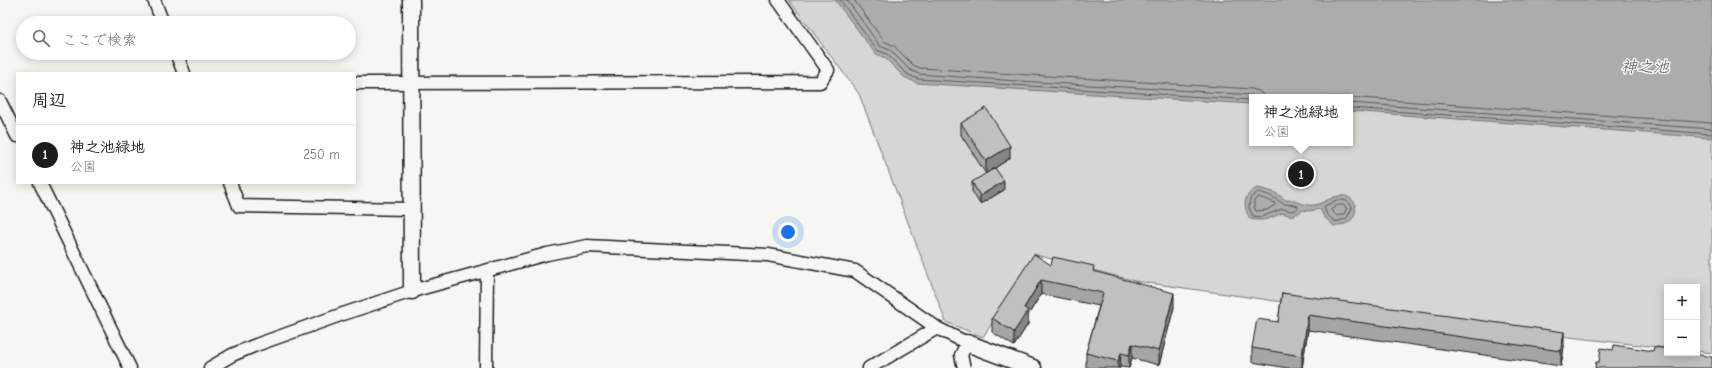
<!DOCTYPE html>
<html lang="ja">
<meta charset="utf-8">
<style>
body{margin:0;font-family:"Comic Neue","Klee One",sans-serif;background:#f6f6f6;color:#222}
.controls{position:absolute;right:12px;bottom:12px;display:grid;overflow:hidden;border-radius:0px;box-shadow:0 2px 10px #0003}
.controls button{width:36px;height:36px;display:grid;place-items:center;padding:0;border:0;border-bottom:1px solid #e0e0e0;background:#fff;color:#222;font:20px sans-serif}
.you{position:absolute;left:788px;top:232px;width:14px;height:14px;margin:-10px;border:3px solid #fff;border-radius:50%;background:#1a73e8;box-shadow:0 0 0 6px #1a73e833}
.badge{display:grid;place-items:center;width:26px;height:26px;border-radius:50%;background:#1c1c1c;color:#fff;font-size:13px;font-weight:700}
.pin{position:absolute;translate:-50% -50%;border:2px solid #fff;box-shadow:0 1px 4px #0006}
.popup{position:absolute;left:1249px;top:94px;width:104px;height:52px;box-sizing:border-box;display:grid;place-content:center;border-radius:0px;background:#fff;filter:drop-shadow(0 1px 3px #0005);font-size:13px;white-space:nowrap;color:#767676}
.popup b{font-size:15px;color:#222}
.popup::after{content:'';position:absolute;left:50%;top:100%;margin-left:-8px;border:8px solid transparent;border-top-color:#fff}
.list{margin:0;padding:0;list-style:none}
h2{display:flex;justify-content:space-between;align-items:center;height:52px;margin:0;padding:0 16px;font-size:17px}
h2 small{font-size:13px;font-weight:400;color:#767676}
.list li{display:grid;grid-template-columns:26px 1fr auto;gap:12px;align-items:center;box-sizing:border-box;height:60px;padding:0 16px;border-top:1px solid #e0e0e0}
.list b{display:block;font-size:15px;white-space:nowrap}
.list p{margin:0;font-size:13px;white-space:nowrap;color:#767676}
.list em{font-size:13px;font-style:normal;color:#767676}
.icon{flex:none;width:22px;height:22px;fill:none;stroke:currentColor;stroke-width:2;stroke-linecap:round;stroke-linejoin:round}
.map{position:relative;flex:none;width:1712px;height:368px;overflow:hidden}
.search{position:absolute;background:#fff;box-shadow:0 2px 10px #0003;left:16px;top:16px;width:340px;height:44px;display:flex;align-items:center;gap:10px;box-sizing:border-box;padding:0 14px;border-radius:22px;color:#767676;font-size:15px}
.panel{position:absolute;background:#fff;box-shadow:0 2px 10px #0003;left:16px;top:72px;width:340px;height:112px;border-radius:0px}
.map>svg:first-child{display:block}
</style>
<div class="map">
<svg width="1712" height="368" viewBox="0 0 1712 368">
<rect width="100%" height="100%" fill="#f6f6f2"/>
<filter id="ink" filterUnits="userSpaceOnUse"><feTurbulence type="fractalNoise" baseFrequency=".025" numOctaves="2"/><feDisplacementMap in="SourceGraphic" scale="8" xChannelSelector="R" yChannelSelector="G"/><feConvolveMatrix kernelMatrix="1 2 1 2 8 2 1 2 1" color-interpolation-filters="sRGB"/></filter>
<g filter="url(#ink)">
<path fill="#d6d6d2" stroke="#797977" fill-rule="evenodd" d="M 789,0 L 1712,0 L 1712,353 L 1697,351 L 1697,287 L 1667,287 L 1667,348 L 1381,316 L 1135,281 L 1036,255 L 983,337 L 946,322 L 859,94 ZM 1252,97 L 1350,97 L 1350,143 L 1252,143 Z"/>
<path fill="#acaca9" stroke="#727271" d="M 835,0 L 1712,0 L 1712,138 L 1350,111 L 1350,97 L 1252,97 L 1252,104 L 917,83 L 904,77 L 885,58 L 875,53 Z
M 1257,188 C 1268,190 1277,192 1285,200 C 1296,199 1304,207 1315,205 C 1325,203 1334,194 1344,196 C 1358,198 1359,214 1349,222 C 1344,225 1339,225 1334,226 L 1324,217 L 1320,209 L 1309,211 L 1303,210 C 1295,216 1291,217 1283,213 C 1269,218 1266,222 1250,219 C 1243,206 1242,196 1257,188 Z"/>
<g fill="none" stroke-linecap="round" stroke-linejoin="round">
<path stroke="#565654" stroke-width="1" d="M 840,0 L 877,50 L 887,54 L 907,74 L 918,79 L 1252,100
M 847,0 L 880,46 L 890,50 L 910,70 L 919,74 C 1030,83 1141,87 1252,95 L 1257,97
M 854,0 L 884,41 L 894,46 L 913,65 L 920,68 L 1252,89 L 1259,91 L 1265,97
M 1347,97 L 1712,123
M 1350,103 L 1712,129
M 1350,108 L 1712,134
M 1258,192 C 1268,194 1273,197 1282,203 C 1285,205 1293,204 1298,206 L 1298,208 C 1292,214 1289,209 1282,209 L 1261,217 L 1253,216 L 1249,208 L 1250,199 Z
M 1259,197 L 1275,203 L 1275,205 L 1267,210 L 1256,211 L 1254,207 L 1254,201 Z
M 1337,200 C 1344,200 1350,200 1352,208 L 1347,218 L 1336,222 L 1327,215 L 1324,207 Z
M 1338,205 L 1343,205 L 1347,208 L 1344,214 L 1337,216 L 1331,210 Z"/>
<g stroke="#1c1c1c" stroke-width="15">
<path id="street" d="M 154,0 L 163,23
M 176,53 L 184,73
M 355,83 L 820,82 L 828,70 L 778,0
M 0,101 L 17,136
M 40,183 L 130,368
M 230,183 L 239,206 L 411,209
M 210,368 L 232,355 L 256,345 L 343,314 L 412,291 L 547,254 L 587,246 L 768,255 L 855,271 L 937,328 L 967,343 L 961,355 L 964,368
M 486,368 L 487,271
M 869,368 L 937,328"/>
</g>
<g stroke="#1c1c1c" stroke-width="19">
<path id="secondary" d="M 411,0 L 412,291
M 967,343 L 1033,368"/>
</g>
<use href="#street" stroke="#f6f6f2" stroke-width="12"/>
<use href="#secondary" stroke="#f6f6f2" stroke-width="16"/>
</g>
<path fill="#a5a5a3" stroke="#1c1c1c" d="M 961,123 L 1010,158 L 986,174 L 961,135 Z
M 972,182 L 1004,190 L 980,204 L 972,191 Z
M 1051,265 L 1094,272 L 1174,307 L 1159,365 L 1132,358 L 1129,368 L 1121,367 L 1120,368 L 1091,368 L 1086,367 L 1086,353 L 1099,306 L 1041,294 L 1028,315 L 1028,324 L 1014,346 L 992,332 L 992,318 Z
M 1282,293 L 1564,346 L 1561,366 L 1308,330 L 1302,368 L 1288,368 L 1252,362 L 1252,348 L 1278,322 Z"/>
<path fill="#868684" stroke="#1c1c1c" d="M 1010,146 L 1010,158 L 986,174 L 986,161 Z
M 1004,181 L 1004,190 L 980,204 L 980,196 Z
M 1041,280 L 1041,294 L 1028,315 L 1028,324 L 1014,346 L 1014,332 L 1024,308 Z
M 1174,293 L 1174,307 L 1159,365 L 1159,351 Z
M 1308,315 L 1308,330 L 1302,368 L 1302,356 Z
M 1564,332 L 1564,346 L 1561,366 L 1561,351 Z
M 1132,344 L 1132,358 L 1129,368 L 1129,355 Z
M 1121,353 L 1120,368 L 1118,368 L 1118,361 Z"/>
<path fill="#c0c0bd" stroke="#1c1c1c" d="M 986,108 L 1010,146 L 986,161 L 961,123 Z
M 995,168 L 1004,181 L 980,196 L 972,182 Z
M 1034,254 L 1051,265 L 1053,257 L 1094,266 L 1093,271 L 1174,293 L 1159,351 L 1132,344 L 1129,355 L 1121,353 L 1118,361 L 1086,353 L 1103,293 L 1041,280 L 1024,308 L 1028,310 L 1014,332 L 992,318 Z
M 1282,293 L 1564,332 L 1561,351 L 1308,315 L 1302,356 L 1252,348 L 1257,319 L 1278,322 Z
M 1614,345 L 1653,351 L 1654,347 L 1667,349 L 1667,353 L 1688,353 L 1712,357 L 1712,368 L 1595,368 L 1596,362 L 1599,362 L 1601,348 L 1613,350 Z"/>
</g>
<g text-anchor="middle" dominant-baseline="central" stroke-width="3" stroke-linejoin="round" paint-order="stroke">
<g font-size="16" font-style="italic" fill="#565654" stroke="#f6f6f2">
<text x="1645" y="67">神之池</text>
</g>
</g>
</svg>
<div class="controls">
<button>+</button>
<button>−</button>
</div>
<div class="you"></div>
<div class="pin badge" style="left:1301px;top:174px">1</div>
<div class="popup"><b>神之池緑地</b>公園</div>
<div class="search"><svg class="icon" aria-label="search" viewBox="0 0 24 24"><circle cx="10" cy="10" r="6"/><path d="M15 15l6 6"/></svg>ここで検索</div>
<section class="panel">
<h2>周辺<small></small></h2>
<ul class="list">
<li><span class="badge">1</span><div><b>神之池緑地</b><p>公園</p></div><em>250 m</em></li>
</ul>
</section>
</div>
